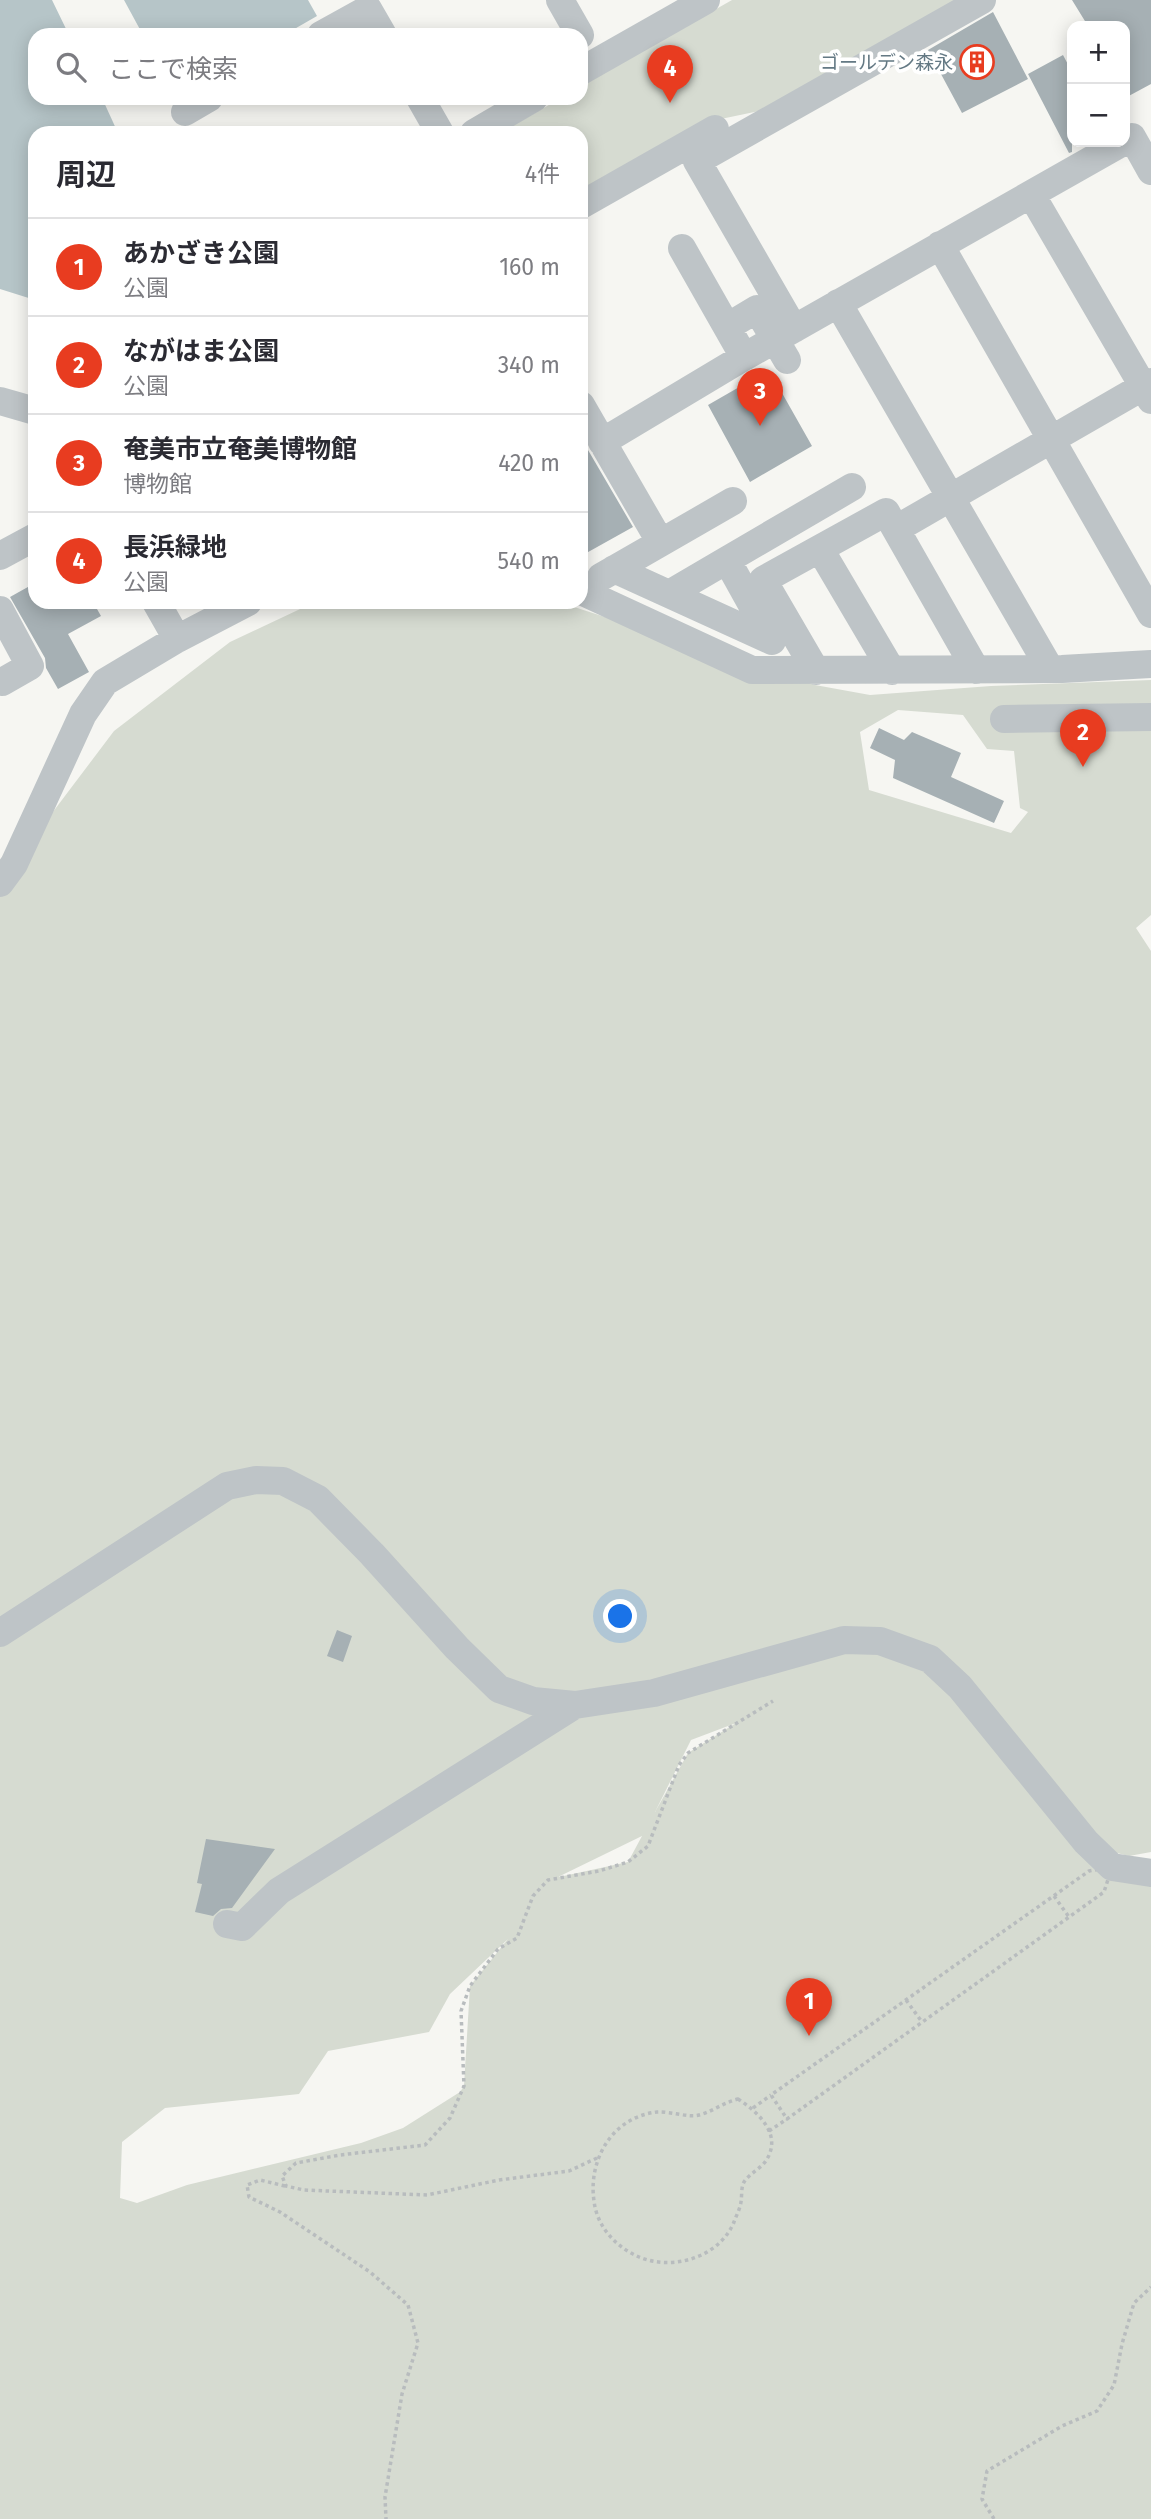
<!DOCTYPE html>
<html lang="ja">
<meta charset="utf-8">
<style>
body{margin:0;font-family:"Fira Sans","Noto Sans JP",sans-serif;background:#f2f2f3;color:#2b2b33}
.controls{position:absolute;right:21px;top:21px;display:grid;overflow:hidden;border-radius:14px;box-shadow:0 4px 18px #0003}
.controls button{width:63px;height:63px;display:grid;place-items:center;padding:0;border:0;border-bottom:2px solid #e1e1e2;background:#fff;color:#2b2b33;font:35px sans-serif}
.you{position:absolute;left:621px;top:1617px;width:24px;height:24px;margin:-18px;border:5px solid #fff;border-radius:50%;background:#1a73e8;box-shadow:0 0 0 10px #1a73e833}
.badge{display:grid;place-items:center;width:46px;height:46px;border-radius:50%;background:#e83c20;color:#fff;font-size:23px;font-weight:700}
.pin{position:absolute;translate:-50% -58px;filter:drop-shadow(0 2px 4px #0008)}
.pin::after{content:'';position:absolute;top:37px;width:24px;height:21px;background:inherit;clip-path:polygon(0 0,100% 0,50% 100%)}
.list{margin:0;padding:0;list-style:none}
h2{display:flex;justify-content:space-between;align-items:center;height:91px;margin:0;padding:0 28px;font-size:30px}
h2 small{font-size:23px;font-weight:400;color:#7c7c81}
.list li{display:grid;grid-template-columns:46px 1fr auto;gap:21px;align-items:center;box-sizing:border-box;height:98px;padding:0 28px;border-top:2px solid #e1e1e2}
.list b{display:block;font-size:26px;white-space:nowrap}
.list p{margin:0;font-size:23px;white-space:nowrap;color:#7c7c81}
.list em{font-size:23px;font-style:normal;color:#7c7c81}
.icon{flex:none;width:38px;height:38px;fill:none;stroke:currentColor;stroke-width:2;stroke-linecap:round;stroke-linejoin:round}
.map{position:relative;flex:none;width:1151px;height:2519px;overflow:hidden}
.search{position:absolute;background:#fff;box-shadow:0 4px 18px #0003;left:28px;top:28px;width:560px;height:77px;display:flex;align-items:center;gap:18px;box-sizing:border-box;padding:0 24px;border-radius:21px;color:#7c7c81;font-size:26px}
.panel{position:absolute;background:#fff;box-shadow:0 4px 18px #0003;left:28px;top:126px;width:560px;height:483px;border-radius:21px}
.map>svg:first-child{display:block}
</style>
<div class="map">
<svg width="1151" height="2519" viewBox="0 0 1151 2519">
<rect width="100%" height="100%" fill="#f6f6f2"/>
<path fill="#d6dbd1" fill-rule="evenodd" d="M 732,0 L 969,0 L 779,107 L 716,120 L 581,196 L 581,133 L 500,133 L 561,98 L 581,98 L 581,86 Z
M 315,602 L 551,602 L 568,605 L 815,685 L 870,695 L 991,686 L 1151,680 L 1151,915 L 1136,928 L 1151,951 L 1151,1852 L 1129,1856 L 1113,1852 L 1151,1873 L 1151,2519 L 0,2519 L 0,882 L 114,731 L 230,642 ZM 898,710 L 963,715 L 987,749 L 1014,751 L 1020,808 L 1028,812 L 1011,833 L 869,790 L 860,732 ZM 736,1723 L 688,1753 L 655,1812 L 691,1740 ZM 642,1836 L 628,1862 L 559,1877 L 560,1876 ZM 508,1939 L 470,1986 L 464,2086 L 460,2092 L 403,2128 L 361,2143 L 187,2185 L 137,2203 L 120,2198 L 122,2142 L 165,2108 L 299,2094 L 328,2051 L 429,2032 L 450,1994 Z"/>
<path fill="#b6c5c8" d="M 0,0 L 52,0 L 69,35 L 35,35 L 35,98 L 102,98 L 118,133 L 35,133 L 35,300 L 0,289 Z
M 124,0 L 308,0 L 317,16 L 284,35 L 143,35 Z"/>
<path fill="#a6b0b4" d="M 1072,0 L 1151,0 L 1151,84 L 1125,98 L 1125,26 L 1088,26 Z
M 993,12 L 1028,79 L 962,113 L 928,50 Z
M 1063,55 L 1072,72 L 1072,152 L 1069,153 L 1028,74 Z
M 769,370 L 812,446 L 750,482 L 708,405 Z
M 581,438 L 633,527 L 581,556 Z
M 35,583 L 35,602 L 93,602 L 101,616 L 68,634 L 89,672 L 58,689 L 46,668 L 45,658 L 10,597 Z
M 879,728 L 904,740 L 912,732 L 961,753 L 951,777 L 1004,801 L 994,823 L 893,778 L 895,760 L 870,748 Z
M 337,1630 L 352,1636 L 343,1662 L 327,1656 Z
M 206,1839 L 275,1849 L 232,1908 L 221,1909 L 213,1916 L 195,1912 L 202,1884 L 197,1883 Z"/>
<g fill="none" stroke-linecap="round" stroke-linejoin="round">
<path stroke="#b8bcbe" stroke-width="3.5" stroke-dasharray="3.5 3.5" stroke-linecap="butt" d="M 1112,1867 L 1104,1892 L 787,2119 L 771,2095 L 1089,1871 Z
M 1054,1896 L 1069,1917
M 906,2000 L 922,2022
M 738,2099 C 758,2112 782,2134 767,2159 C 762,2168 750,2173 744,2182 C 741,2187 742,2196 741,2202 C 740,2209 736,2216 734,2222 C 719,2258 672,2271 639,2257 C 616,2247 597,2227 594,2201 C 588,2160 612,2117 657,2112 C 669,2111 689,2118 699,2115 C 712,2112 722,2103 738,2099 Z
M 753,2108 L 771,2095
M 769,2131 L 787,2119
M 597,2158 L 569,2171 L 499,2180 L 427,2195 L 304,2190 L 286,2186 L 282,2176 L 296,2163 L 340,2155 L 425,2145 L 450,2118 L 464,2086 L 461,2011 L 470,1986 L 498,1949 L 517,1938 L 533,1896 L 548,1880 L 599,1871 L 628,1862 L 648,1846 L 679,1765 L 688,1753 L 773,1701
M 285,2186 L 260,2180 L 247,2185 L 249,2197 L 280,2212 L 370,2272 L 408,2305 L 418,2343 L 402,2394 L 385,2497 L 386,2519
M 994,2519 L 982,2499 L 987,2471 L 1062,2426 L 1097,2411 L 1114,2385 L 1122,2344 L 1134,2303 L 1151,2287"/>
<path stroke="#bec4c7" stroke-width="28" d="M 560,0 L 580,35
M 321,35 L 368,9 L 383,35
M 581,71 L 706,0
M 420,98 L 440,133
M 185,112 L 209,98
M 474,133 L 534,98
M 1132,137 L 1151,171
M 1031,194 L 1151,400
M 581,205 L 715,129
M 940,245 L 1151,614
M 682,248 L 744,357
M 838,303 L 1050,669
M 727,327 L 757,309 L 787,360
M 794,329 L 697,161 L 982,0
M 0,401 L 35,411
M 581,405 L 655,533
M 602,442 L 744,357 L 1123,142
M 896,529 L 1151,382
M 820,549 L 892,671
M 0,556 L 35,537
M 614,569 L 772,641 L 727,560 L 852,487
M 601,577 L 733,501
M 581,591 L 752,670 L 1062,669 L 1151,664
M 669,594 L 727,560
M 156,602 L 177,639
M 0,610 L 30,666 L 2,682
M 816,671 L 763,580 L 886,512 L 976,670
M 1004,719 L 1151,717
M 0,883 L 14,864 L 83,714 L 105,682 L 177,639 L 248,602
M 0,1633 L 227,1486 L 256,1480 L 283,1481 L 318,1499 L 372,1554 L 457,1648 L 499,1689 L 533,1701 L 575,1705 L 654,1693 L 844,1640 L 880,1641 L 930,1659 L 960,1687 L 1086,1842 L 1112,1867 L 1151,1873
M 227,1924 L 242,1927 L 279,1891 L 575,1705"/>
</g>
<defs>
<g id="building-ring" transform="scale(1.75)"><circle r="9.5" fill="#fff" stroke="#e83c20" stroke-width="1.5"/><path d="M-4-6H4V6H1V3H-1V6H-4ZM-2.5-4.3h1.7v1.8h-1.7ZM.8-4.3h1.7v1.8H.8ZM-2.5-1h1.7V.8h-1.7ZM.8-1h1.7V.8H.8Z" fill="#e83c20"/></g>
</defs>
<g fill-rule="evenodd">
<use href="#building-ring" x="977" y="62"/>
</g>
<g text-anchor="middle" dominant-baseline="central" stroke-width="7" stroke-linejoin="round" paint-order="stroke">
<g font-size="19" fill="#647984" stroke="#fff" text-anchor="end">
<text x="953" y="62">ゴールデン森永</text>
</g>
</g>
</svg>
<div class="controls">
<button>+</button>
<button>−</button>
</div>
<div class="you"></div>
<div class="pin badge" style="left:809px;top:2036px">1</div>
<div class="pin badge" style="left:1083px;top:767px">2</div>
<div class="pin badge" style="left:760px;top:426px">3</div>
<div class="pin badge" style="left:670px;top:103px">4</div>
<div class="search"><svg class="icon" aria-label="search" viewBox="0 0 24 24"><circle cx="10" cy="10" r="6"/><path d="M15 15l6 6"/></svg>ここで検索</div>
<section class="panel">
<h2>周辺<small>4件</small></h2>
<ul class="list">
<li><span class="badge">1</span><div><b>あかざき公園</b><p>公園</p></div><em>160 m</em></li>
<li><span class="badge">2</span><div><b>ながはま公園</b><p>公園</p></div><em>340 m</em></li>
<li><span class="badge">3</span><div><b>奄美市立奄美博物館</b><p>博物館</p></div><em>420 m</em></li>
<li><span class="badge">4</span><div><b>長浜緑地</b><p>公園</p></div><em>540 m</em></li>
</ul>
</section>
</div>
